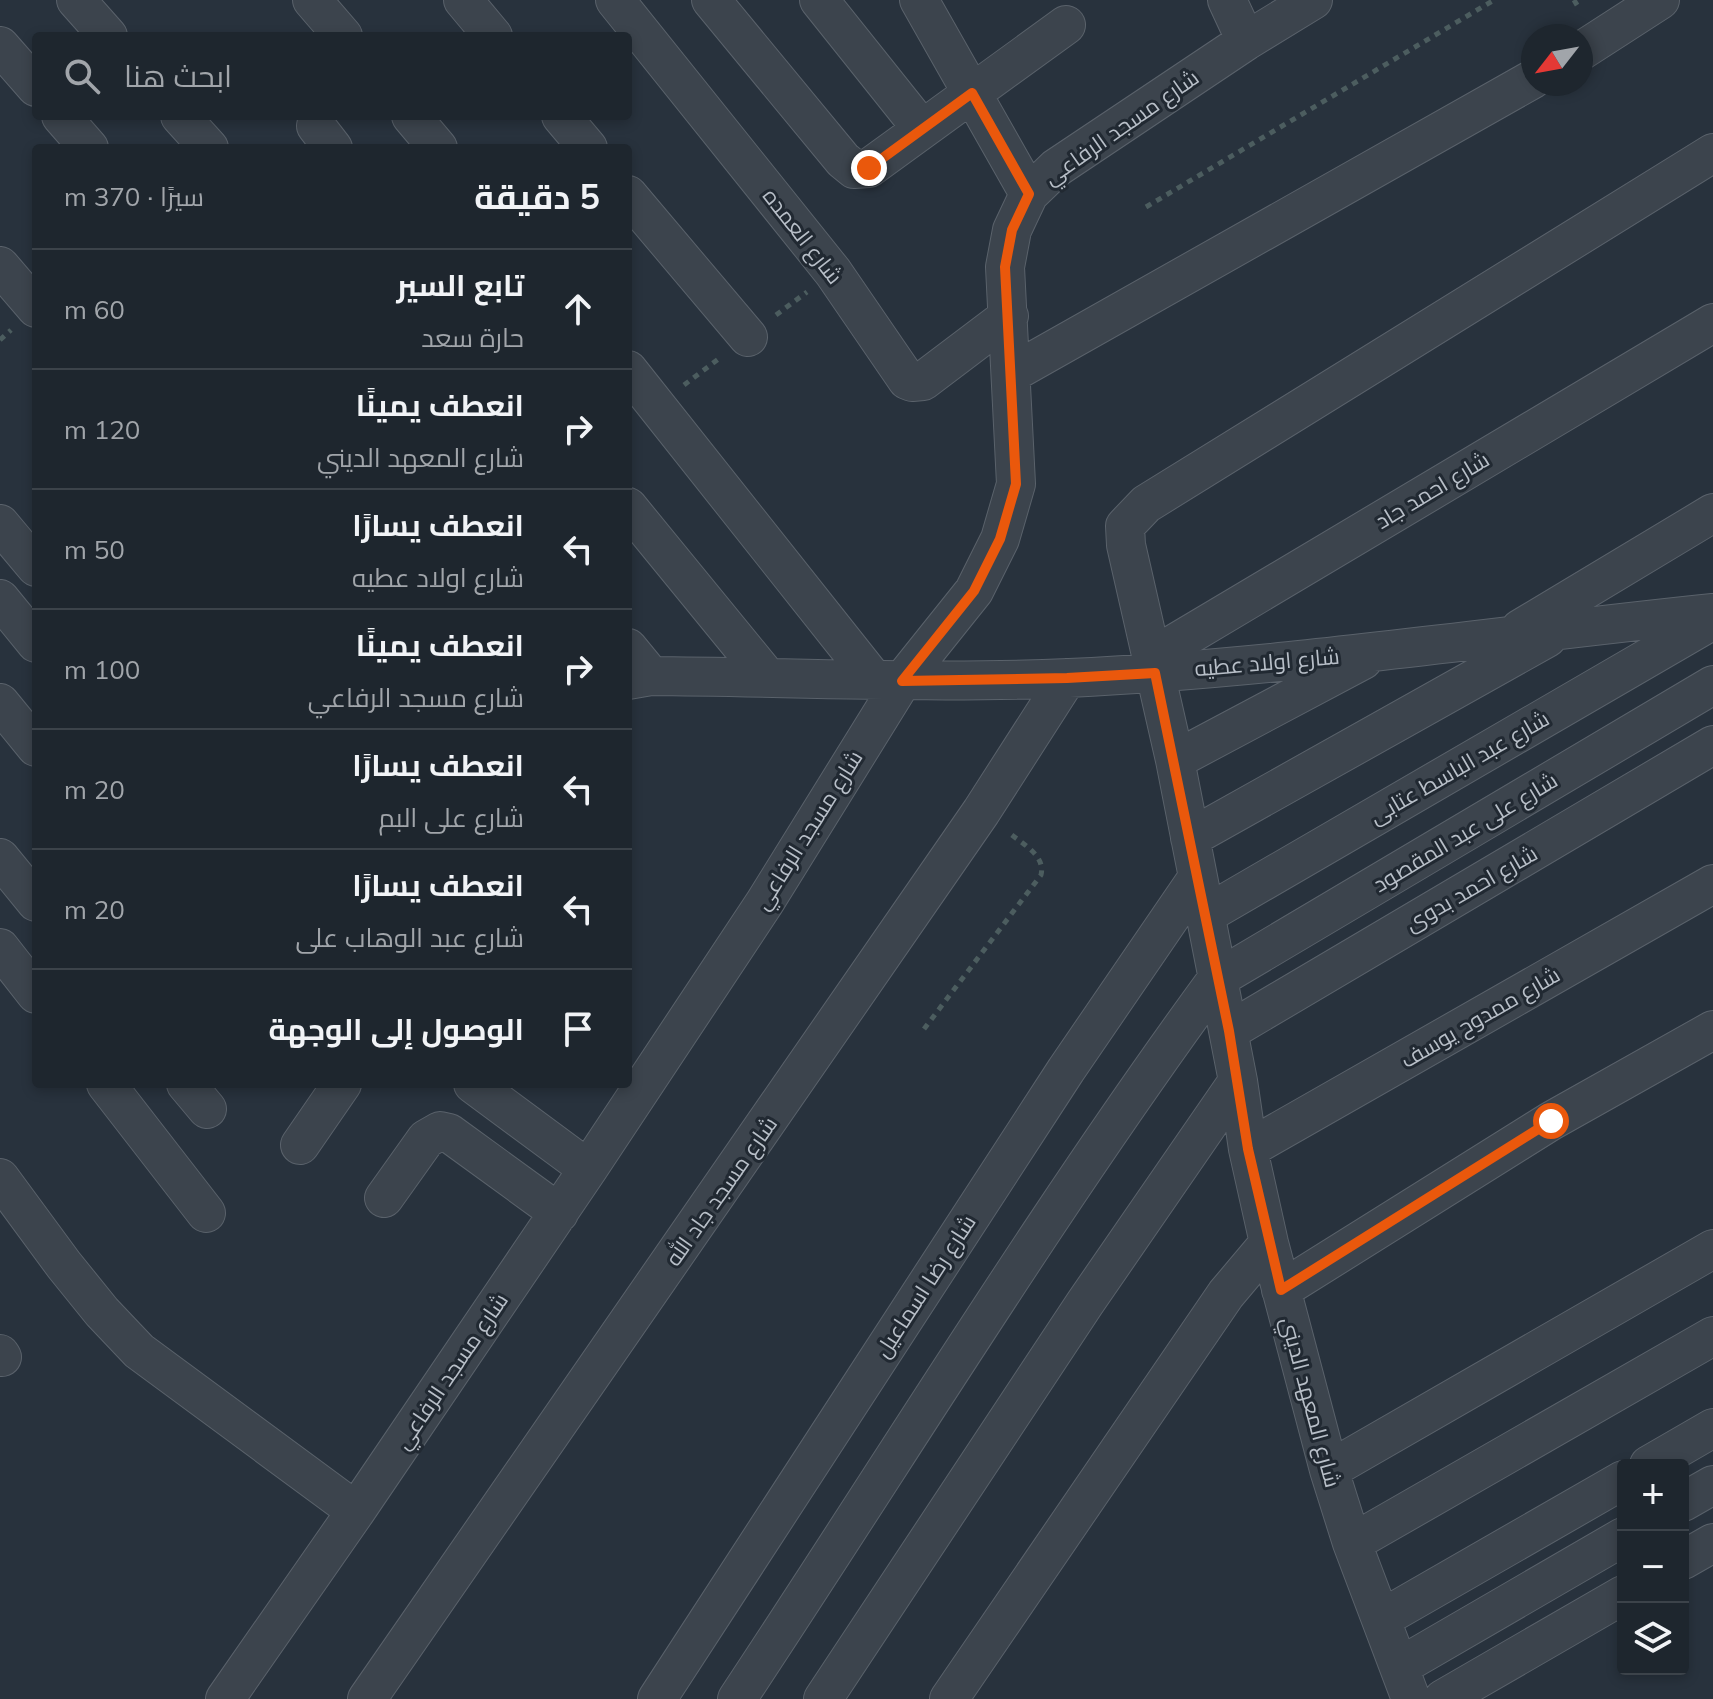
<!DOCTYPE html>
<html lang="ar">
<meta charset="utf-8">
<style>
body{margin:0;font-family:Mulish,Cairo,sans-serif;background:#2b323a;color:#f1f3f6;direction:rtl}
.controls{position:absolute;right:24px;bottom:24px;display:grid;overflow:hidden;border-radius:8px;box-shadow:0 4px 12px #0003}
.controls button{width:72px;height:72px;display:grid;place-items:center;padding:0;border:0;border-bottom:2px solid #3c434a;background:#1e262e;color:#f1f3f6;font:40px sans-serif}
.compass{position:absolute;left:1521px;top:24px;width:72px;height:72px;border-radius:50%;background:#1e262e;box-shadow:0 4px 12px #0003;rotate:239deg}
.stop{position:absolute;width:24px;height:24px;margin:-18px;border:6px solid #ea580c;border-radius:50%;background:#fff}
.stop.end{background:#ea580c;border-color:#fff;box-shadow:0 2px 8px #0008}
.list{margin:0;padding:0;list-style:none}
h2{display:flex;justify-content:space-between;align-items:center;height:104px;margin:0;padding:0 32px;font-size:34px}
h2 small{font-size:26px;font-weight:400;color:#a1a5aa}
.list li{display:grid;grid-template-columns:52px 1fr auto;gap:24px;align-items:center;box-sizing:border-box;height:120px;padding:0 32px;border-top:2px solid #3c434a}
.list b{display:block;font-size:30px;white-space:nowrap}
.list p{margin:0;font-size:26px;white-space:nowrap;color:#a1a5aa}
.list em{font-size:26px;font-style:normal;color:#a1a5aa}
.icon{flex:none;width:44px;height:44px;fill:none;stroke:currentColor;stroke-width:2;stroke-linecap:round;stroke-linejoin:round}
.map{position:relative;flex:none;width:1713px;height:1699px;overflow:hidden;direction:ltr}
.search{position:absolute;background:#1e262e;box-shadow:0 4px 12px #0003;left:32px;top:32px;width:600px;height:88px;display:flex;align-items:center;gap:20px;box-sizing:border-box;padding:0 28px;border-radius:8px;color:#a1a5aa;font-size:30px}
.panel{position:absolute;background:#1e262e;box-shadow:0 4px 12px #0003;left:32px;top:144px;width:600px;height:944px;border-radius:8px;direction:rtl}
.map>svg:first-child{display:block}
</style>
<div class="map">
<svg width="1713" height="1699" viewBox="0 0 1713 1699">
<rect width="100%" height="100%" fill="#28323d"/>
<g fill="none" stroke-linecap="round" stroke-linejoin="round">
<g stroke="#5a626b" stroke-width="40">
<path id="minor" d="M 76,0 L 108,36
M 312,0 L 343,36
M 463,0 L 493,36
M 615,0 L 833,272 L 907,380 L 912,382 L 923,381 L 1009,316
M 711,0 L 843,160 L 854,169 L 869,168 L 1066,25
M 819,0 L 922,129
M 919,0 L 1029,194
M 1227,0 L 1246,41
M 0,46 L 36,87
M 1581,51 L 1660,0
M 61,116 L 89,148
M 180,116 L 209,148
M 411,116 L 438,148
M 561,116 L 588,148
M 316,126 L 333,148
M 628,195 L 748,337
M 0,266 L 36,308
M 628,370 L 874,680
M 1012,373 L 1533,79
M 628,507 L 767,677
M 0,524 L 36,567
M 0,599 L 36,643
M 1520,629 L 1713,513
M 628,648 L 651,676
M 1152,657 L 1713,323
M 628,680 L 651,676 C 791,677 930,684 1069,678 C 1284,668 1499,635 1713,613
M 0,703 L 36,747
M 1175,760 L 1363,660
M 1190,838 L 1547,638
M 0,858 L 36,902
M 1205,915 L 1713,620
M 0,948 L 36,994
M 1229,1031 L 1713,745
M 106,1084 L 206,1213
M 186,1084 L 207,1109
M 473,1084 L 588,1169
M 300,1145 L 342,1084
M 1248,1149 L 1713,884
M 0,1178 L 64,1265 L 102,1312 L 139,1351 L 356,1511
M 384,1198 L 426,1139 L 440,1131 L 449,1133 L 559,1213
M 1281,1290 L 1551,1121 L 1713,1030
M 0,1354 L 2,1357
M 1649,1465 L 1713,1428
M 1329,1470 L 1713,1249
M 1683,1502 L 1713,1485
M 1352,1543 L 1713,1336
M 1683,1560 L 1713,1543
M 1381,1619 L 1623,1480
M 1399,1667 L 1623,1537
M 225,1699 L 356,1511 L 588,1169 L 765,902 L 902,681 L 974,591 L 1000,539 L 1016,484 L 1005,267 L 1012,230 L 1029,194 L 1056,168 L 1246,41 L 1313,0
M 367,1699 L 981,812 L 1067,678
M 657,1699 L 1066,1070 L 1198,877
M 737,1699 C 896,1459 1047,1211 1217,979 L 1713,685
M 823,1699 L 1085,1303 L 1238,1081
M 949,1699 L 1226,1294 L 1269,1243
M 1411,1699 L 1352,1543 L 1329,1470 L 1269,1243 L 1248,1149 L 1238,1081 L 1175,760 L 1126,545 L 1125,526 L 1146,504 L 1713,153
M 1443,1699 L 1623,1595"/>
</g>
<path stroke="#4c5d5f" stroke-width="5" stroke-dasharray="6 6" stroke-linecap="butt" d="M 1574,0 L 1580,10
M 1146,207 L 1494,0
M 776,315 L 807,292
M 0,340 L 11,330
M 684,385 L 721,357
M 924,1029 L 1041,875 C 1046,855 1021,843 1008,832"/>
<use href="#minor" stroke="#3c444d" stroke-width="38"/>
</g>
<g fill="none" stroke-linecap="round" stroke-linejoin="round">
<path stroke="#ea580c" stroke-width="10" d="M 869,168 L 972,93 L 1029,194 L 1012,230 L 1005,267 L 1016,484 L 1000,539 L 974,591 L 902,681 L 1067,678 L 1155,673 L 1229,1031 L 1248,1149 L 1281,1290 L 1551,1121"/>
</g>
<g text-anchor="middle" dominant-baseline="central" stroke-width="6" stroke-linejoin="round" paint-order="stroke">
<g font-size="22" fill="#b8bfc8" stroke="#212932">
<text transform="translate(1121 127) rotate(-35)">شارع مسجد الرفاعي</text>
<text transform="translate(803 236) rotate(52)">شارع العمده</text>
<text transform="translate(1432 490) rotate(-31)">شارع احمد جاد</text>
<text transform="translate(1267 662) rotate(-5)">شارع اولاد عطيه</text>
<text transform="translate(1459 767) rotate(-30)">شارع عبد الباسط عتابى</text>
<text transform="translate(808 830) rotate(-58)">شارع مسجد الرفاعي</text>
<text transform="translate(1465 832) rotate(-31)">شارع على عبد المقصود</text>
<text transform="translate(1471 888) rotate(-30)">شارع احمد بدوى</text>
<text transform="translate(1480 1017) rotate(-30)">شارع ممدوح يوسف</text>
<text transform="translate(721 1191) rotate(-55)">شارع مسجد جاد الله</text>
<text transform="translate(925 1286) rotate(-57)">شارع رضا اسماعيل</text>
<text transform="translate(451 1371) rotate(-56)">شارع مسجد الرفاعي</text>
<text transform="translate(1311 1402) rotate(75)">شارع المعهد الديني</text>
</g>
</g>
</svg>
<div class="controls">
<button>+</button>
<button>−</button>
<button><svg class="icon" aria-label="layers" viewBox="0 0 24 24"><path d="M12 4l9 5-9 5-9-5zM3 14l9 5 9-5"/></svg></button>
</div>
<svg class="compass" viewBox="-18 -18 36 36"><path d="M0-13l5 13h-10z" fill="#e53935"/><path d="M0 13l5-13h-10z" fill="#a1a5aa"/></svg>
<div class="stop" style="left:1551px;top:1121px"></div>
<div class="stop end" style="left:869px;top:168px"></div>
<div class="search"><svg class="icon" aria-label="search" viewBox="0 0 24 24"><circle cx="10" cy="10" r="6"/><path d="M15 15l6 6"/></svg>ابحث هنا</div>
<section class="panel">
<h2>5 دقيقة<small>سيرًا · 370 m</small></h2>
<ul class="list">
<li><svg class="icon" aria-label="ahead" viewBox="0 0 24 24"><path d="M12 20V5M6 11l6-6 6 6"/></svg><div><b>تابع السير</b><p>حارة سعد</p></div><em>60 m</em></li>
<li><svg class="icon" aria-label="right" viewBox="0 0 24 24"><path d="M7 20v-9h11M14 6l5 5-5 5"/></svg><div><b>انعطف يمينًا</b><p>شارع المعهد الديني</p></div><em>120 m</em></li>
<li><svg class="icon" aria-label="left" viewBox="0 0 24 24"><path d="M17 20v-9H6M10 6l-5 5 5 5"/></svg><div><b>انعطف يسارًا</b><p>شارع اولاد عطيه</p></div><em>50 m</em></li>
<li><svg class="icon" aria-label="right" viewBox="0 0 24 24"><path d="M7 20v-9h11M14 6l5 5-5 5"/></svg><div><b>انعطف يمينًا</b><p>شارع مسجد الرفاعي</p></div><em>100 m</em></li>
<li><svg class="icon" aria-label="left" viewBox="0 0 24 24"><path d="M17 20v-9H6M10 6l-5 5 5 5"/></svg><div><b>انعطف يسارًا</b><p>شارع على البم</p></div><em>20 m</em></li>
<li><svg class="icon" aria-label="left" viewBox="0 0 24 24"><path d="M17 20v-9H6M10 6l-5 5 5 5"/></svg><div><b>انعطف يسارًا</b><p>شارع عبد الوهاب على</p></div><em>20 m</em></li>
<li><svg class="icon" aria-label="arrive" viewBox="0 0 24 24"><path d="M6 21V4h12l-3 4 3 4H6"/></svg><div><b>الوصول إلى الوجهة</b></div></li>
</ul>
</section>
</div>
